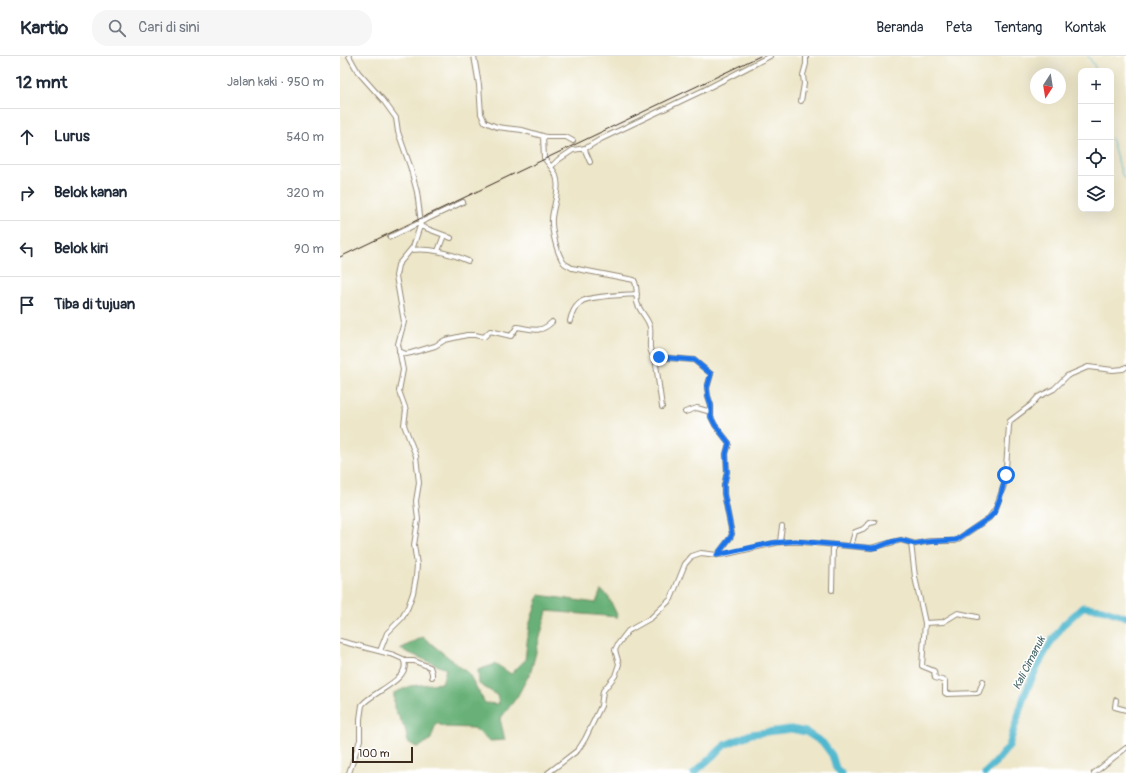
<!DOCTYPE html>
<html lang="id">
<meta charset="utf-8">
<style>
body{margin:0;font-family:Pangolin,sans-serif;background:#f6f6f7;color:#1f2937}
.controls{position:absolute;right:12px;top:12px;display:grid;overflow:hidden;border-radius:8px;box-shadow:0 4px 16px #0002}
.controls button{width:36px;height:36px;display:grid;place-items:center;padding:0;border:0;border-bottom:1px solid #e0e1e3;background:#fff;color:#1f2937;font:20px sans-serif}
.compass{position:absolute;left:690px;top:12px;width:36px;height:36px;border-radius:50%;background:#fff;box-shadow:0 4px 16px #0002;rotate:192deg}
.scale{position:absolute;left:12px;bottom:10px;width:61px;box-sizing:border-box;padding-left:4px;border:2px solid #3b2a1e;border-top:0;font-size:11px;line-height:14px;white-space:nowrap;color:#3b2a1e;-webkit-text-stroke:3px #fff;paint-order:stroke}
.stop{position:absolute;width:12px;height:12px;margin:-9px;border:3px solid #1a73e8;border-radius:50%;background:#fff}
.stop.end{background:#1a73e8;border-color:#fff;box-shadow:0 1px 4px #0008}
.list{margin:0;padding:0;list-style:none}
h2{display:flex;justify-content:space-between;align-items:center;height:52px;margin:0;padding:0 16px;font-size:17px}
h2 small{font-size:13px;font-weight:400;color:#747a83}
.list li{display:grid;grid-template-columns:26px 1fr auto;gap:12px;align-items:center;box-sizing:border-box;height:56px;padding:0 16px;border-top:1px solid #e0e1e3}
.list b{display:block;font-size:15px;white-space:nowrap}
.list em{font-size:13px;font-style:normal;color:#747a83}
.icon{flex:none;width:22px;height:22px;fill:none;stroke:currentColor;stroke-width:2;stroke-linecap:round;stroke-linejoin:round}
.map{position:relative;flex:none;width:786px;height:717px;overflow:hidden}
header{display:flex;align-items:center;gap:24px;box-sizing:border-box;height:56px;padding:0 20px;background:#fff;border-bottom:1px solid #e0e1e3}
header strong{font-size:19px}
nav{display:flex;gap:22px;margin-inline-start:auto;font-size:14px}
.search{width:280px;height:36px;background:#f6f6f7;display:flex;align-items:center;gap:10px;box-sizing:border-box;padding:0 14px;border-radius:16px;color:#747a83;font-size:15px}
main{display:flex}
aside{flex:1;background:#fff}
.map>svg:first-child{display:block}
</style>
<header>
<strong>Kartio</strong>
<div class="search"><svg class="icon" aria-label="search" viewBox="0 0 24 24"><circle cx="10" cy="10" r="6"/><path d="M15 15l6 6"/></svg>Cari di sini</div>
<nav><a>Beranda</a><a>Peta</a><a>Tentang</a><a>Kontak</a></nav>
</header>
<main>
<aside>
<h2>12 mnt<small>Jalan kaki · 950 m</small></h2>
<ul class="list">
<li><svg class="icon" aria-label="ahead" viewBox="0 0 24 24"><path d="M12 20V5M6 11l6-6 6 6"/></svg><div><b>Lurus</b></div><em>540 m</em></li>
<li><svg class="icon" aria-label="right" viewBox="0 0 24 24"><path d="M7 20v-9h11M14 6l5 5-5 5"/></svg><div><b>Belok kanan</b></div><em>320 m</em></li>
<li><svg class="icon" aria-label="left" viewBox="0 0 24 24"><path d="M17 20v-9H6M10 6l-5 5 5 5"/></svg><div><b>Belok kiri</b></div><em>90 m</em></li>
<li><svg class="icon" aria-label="arrive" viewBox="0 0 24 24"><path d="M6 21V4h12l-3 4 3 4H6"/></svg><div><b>Tiba di tujuan</b></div></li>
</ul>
</aside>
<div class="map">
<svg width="786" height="717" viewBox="0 0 786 717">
<rect width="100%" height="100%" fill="#fff"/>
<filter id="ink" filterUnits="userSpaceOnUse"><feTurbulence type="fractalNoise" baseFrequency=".025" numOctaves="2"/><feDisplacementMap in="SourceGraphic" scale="8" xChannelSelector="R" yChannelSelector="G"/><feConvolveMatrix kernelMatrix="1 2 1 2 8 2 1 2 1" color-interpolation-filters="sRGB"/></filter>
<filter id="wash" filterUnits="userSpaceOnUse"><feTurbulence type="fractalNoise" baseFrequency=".012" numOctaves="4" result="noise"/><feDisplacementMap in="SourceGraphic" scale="16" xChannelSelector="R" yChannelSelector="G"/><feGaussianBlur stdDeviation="0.9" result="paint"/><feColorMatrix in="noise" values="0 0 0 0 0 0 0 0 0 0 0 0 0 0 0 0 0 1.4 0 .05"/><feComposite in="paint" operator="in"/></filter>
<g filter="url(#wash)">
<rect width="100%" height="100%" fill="#ede6c9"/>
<path fill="#68b077" stroke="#526d4a" d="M 261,534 L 268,540 L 278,561 L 207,555 L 191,615 L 177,641 L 160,663 L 165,684 L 150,685 L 134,672 L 105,671 L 96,667 L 91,683 L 78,692 L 68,686 L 65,672 L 54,652 L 54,637 L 70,630 L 102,627 L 106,613 L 60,593 L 83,581 L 129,618 L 145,647 L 159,648 L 157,639 L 139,628 L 138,614 L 156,608 L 171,618 L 185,604 L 189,570 L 199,539 L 256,547 Z"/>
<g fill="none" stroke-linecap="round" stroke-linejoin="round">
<path stroke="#50b7ce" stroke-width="1" d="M 748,0 L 754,9 L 756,15
M 771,82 L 782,119 L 786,124"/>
<path stroke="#50b7ce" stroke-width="7" d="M 354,717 L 385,689 L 411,678 L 451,673 L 466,676 L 483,687 L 492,699 L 496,712 L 501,717
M 645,717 L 655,707 L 669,690 L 684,640 L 698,609 L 711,586 L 724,568 L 743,551 L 762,553 L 786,561"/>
</g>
</g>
<g filter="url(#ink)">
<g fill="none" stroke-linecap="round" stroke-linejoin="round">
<g stroke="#948874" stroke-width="6">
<path id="street" d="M 9,0 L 18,16 L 43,44 L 56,62 L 58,76 L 70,110 L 77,136 L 81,167 L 73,191 L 58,209 L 56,220 L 64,266 L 58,288 L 63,314 L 59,335 L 66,354 L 64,369 L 76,400 L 79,427 L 76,445 L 78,464 L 74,489 L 77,509 L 76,521 L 73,537 L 68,551 L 62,562 L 47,577 L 40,595
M 134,0 L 139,29 L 141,58 L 145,66 L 157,71 L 182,74 L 206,81 L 226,81 L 233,85
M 461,45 L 464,28 L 463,19 L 466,8 L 466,0
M 203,80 L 204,102 L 211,111
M 244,92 L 250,106
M 80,170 L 104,179
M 50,181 L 123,146
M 71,194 C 91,192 110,197 128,205
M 98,195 L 104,179 L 111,182
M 230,265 C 231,259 235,250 241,246 C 248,240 285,239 297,238
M 59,295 L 66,298 L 71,297 L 95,290 L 105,284 L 127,279 L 135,279 L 144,281 L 150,275 L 171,280 L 177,271 C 192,273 200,278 212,266
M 315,301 L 322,351
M 345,356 L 357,352 L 371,356
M 440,486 L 442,470
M 571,487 L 575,521 L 585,567 L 582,610 L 594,615 L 595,622 L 605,625 L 605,637 L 607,638 L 637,637 L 639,636 L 643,625
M 511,490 L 515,476 L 523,473 L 530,467 L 535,466
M 377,499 L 390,482 L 392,478 L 384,438 L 384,429 L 387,416 L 386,398 L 389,387 L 375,369 L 371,361 L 371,349 L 368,340 L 367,332 L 371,318 L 354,304 L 315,301 C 306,294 312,281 310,271 C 308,262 299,255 297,246 C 296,239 298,230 294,224 L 232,212 C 229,210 226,209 224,207 C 217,198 211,173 212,162 C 214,144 224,127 211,111 L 218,104 L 233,94 L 246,92 L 261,83 L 364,34 L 430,0
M 492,534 L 493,489
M 585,567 L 603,566 L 618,557 L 637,561
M 0,585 L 54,599 L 63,603 C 74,623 31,636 22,649 L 20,663 L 20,684 L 9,717
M 65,605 L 74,605 L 90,611 L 92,617 L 92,621
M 776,644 L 775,651 L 786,654
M 208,717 L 238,694 L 245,683 L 261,650 L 263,635 L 275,620 L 279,608 L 275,594 L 278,588 L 288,575 L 311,562 L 331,543 L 345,508 L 352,500 L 361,497 L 377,499 L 387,498 L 440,486 L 463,486 L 531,492 L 561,484 L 575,488 L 590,485 L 615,485 L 649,462 L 656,452 L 665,426 L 669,370 L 670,365 L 691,349 L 698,341 L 714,333 L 727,320 L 748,311 L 773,314 L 783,313 L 786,311
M 754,717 L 786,692"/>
</g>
<use href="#street" stroke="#fff" stroke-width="4"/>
<path stroke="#3b2a1e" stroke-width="1" d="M 0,201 L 420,0"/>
</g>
</g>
<g fill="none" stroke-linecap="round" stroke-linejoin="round" filter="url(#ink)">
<path stroke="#1a73e8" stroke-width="5" d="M 319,301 L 354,304 L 371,318 L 367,332 L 368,340 L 371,349 L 371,361 L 375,369 L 389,387 L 386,398 L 387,416 L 384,429 L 384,438 L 392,478 L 390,482 L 377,499 L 432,487 L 455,485 L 532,492 L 538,491 L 551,486 L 561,484 L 575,488 L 585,486 L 616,484 L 649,462 L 654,457 L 660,442 L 666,419"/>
</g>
<g text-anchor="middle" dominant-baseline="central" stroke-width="3" stroke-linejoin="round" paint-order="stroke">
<g font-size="11" font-style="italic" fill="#436264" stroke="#fff">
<text transform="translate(689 607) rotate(-63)">Kali Cimanuk</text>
</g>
</g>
</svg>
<div class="controls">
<button>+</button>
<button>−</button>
<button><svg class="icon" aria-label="locate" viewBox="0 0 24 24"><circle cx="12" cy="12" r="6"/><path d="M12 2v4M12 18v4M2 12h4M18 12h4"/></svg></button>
<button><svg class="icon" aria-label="layers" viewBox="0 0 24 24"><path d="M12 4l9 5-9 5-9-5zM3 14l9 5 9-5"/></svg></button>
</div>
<svg class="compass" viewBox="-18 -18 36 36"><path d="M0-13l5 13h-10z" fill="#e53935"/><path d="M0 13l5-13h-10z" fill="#747a83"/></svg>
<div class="scale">100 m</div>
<div class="stop" style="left:666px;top:419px"></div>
<div class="stop end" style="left:319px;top:301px"></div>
</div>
</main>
